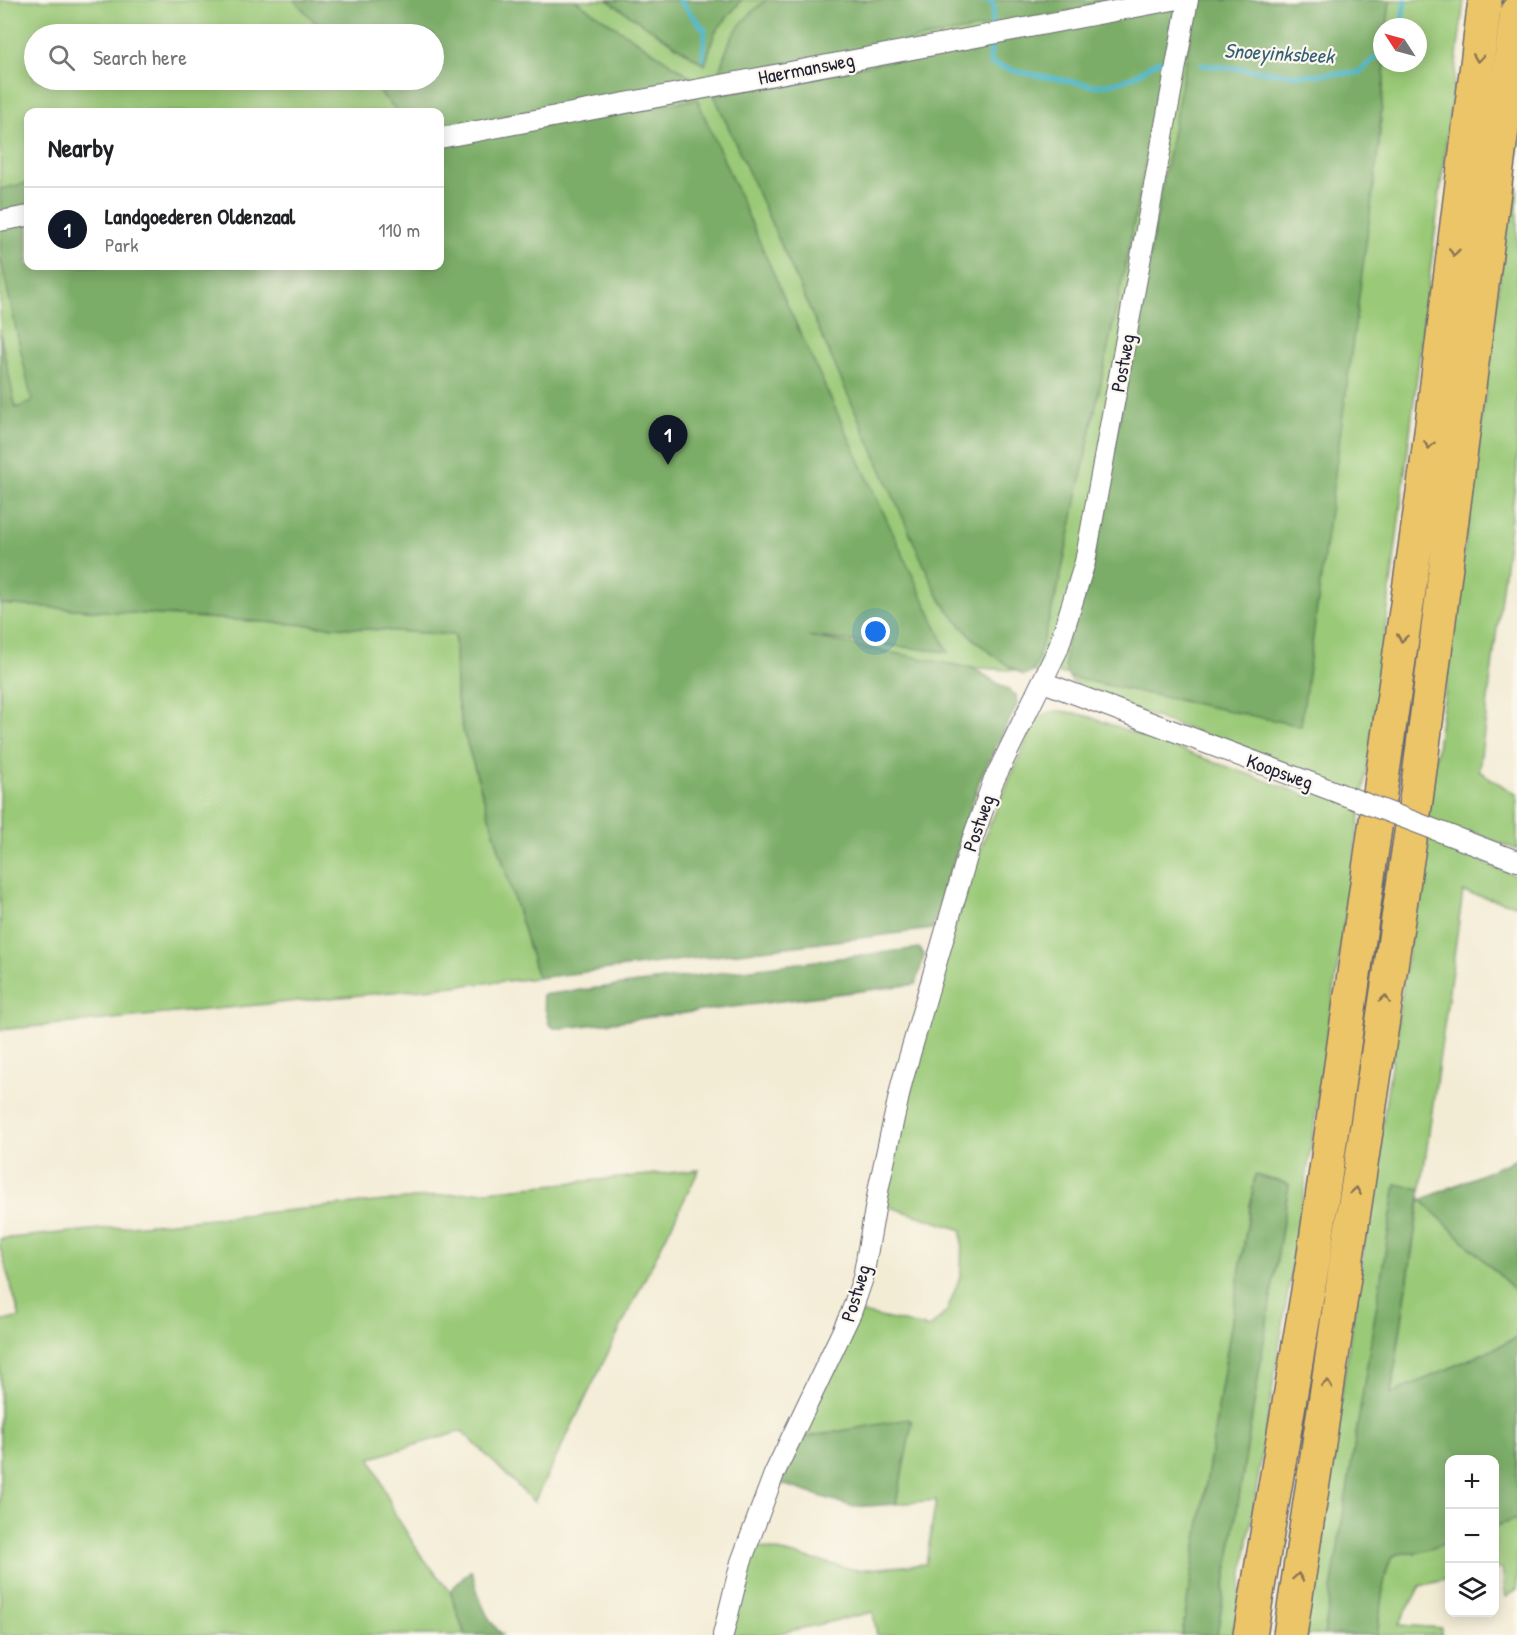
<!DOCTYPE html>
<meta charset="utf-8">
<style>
body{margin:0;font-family:"Patrick Hand",sans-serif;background:#f6f6f6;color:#202124}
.controls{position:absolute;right:18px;bottom:18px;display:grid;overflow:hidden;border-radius:12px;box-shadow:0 3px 15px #0003}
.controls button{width:54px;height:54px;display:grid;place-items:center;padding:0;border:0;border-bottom:2px solid #e0e0e0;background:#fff;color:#202124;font:30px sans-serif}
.compass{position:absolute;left:1373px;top:18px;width:54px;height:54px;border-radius:50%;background:#fff;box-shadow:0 3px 15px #0003;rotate:306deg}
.you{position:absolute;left:876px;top:632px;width:21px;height:21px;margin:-15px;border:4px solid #fff;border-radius:50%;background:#1a73e8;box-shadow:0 0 0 9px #1a73e833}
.badge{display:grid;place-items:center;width:39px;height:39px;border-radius:50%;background:#111827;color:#fff;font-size:20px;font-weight:700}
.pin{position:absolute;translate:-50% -50px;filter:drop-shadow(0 2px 3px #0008)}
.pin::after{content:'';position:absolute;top:32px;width:21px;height:18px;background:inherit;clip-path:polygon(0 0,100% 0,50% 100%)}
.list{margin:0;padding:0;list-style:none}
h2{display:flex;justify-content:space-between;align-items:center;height:78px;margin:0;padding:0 24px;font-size:26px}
h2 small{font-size:20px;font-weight:400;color:#757577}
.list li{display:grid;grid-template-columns:39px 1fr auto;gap:18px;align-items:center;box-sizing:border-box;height:84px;padding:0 24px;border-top:2px solid #e0e0e0}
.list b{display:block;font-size:22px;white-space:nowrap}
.list p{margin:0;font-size:20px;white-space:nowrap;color:#757577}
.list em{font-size:20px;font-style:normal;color:#757577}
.icon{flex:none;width:33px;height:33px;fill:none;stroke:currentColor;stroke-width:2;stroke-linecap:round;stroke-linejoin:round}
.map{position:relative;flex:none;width:1517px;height:1635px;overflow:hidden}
.search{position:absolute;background:#fff;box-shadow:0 3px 15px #0003;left:24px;top:24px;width:420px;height:66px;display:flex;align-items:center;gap:15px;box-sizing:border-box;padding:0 21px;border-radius:33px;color:#757577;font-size:22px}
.panel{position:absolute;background:#fff;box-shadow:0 3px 15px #0003;left:24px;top:108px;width:420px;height:162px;border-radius:12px}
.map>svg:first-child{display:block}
</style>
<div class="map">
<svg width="1517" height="1635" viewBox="0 0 1517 1635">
<rect width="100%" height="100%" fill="#fbf7ec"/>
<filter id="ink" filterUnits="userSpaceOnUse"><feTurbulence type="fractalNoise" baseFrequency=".0167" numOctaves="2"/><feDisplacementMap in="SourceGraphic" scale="12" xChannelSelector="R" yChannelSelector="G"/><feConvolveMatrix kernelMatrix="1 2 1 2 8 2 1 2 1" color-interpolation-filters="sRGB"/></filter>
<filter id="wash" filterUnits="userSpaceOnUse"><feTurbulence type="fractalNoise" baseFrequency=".008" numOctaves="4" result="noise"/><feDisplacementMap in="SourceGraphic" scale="24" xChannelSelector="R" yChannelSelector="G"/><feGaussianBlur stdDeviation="1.35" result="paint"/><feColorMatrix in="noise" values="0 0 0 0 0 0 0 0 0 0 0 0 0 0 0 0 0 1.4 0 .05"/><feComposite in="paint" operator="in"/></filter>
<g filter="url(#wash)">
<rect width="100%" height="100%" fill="#f3ecd5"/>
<path fill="#9ac977" stroke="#5e7659" stroke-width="1.5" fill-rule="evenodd" d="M 0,0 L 1382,0 L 1378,155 L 1385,63 L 1418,63 L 1418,27 L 1387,27 L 1390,0 L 1464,0 L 1373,728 L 1308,1167 L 1233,1635 L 1217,1635 L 1289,1184 L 1255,1175 L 1182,1635 L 877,1635 L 873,1612 L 772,1635 L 728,1635 L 753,1545 L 856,1570 L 926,1564 L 936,1500 L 896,1504 L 912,1421 L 800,1438 L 858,1312 L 930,1328 L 947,1311 L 961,1274 L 962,1230 L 884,1205 L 892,1159 L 947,949 L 987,831 L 1034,723 C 1050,705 1066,711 1087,716 L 1311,797 L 1315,774 L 1093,695 L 1072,682 L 1069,677 L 1188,702 L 1081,675 L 0,601 ZM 34,34 L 434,34 L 434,80 L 34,80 ZM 28,112 L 440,112 L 440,266 L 28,266 Z
M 1517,136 L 1517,470 L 1479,771 L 1517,795 L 1517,850 L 1470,831 L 1466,855 L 1517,876 L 1517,905 L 1463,892 L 1421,1189 L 1396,1185 L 1324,1635 L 1303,1635 C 1383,1136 1457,637 1517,136 Z
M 0,604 L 455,635 L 456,694 L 463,730 L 538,978 L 0,1030 Z
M 699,1170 L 534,1502 L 462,1431 L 371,1458 L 395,1514 L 420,1554 L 450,1591 L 465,1635 L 0,1635 L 0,1322 L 20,1317 L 0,1248 L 0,1239 Z
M 1420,1199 L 1517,1292 L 1517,1338 L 1391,1395 Z
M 1517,1519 L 1517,1590 L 1506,1597 L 1502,1568 L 1495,1570 L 1495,1526 Z
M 1449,1542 L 1449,1579 L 1420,1586 L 1399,1625 L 1442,1628 L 1442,1635 L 1377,1635 C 1380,1620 1383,1561 1395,1555 C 1402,1552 1412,1554 1419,1552 C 1429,1550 1440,1545 1449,1542 Z"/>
<path fill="#7bad68" stroke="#4e6852" stroke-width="1.5" d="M 294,0 L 575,0 L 696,80 L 440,128 L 440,112 L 398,112 L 368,80 L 434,80 L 434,34 L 326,34 Z
M 607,0 L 742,0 L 715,32 L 705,65 Z
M 766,0 L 1130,0 L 718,76 C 729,37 734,26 766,0 Z
M 1197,0 L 1390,0 L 1387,27 L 1382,27 L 1382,63 L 1385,63 L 1378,155 L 1301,726 L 1069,677 C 1055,657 1082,602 1090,579 Z
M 1176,6 L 1129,247 L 1059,584 L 1036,665 L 1031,673 L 1023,675 C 985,652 962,632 937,594 L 714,95 Z
M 697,99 L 786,302 L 948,652 L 808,636 L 975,669 L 1016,695 L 1017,705 L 980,779 L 932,929 L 538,978 L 463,730 L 456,694 L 455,635 L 0,604 L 0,333 L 16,408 L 32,402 L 0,256 L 0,224 L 28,219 L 28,266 L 440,266 L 440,143 Z
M 28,183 L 28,206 L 0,212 L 0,189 Z
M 919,948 L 924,955 L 916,984 L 565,1028 L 554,1028 L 549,1024 L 542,995 Z
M 1517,1159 L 1517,1292 L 1421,1200 Z
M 1255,1175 L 1289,1184 L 1217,1635 L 1182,1635 Z
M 1396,1184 L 1421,1189 L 1391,1394 L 1517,1338 L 1517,1519 L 1495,1526 L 1494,1460 L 1450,1460 L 1449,1542 C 1440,1545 1429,1550 1419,1552 C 1412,1554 1402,1552 1395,1555 C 1383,1561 1380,1620 1377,1635 L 1324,1635 Z
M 909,1419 L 912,1424 L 896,1504 L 854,1507 L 779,1483 L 800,1438 Z
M 471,1570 C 478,1593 484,1619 503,1635 L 465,1635 L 450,1591 Z"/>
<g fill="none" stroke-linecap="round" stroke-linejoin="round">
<path stroke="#4fb8cc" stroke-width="5" d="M 679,0 L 705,30 L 703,59
M 977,0 L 991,1 L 994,5 L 992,26
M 1401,27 L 1405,0
M 991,41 L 990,63 L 1019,72 L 1096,86 C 1109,85 1122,81 1134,76 C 1144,71 1153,60 1165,61
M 1202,65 L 1299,75 L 1358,73 L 1382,52"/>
</g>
</g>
<g filter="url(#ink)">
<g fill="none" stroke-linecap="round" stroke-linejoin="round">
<g stroke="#6b6971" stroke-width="22">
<path id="street" d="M 440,138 L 1173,0
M 0,221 L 28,216
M 1043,682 L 1320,786
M 1470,843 L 1517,861
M 723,1635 L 741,1562 L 774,1474 L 851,1313 L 863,1278 L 879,1186 L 902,1082 L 971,843 L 993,782 L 1058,649 L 1085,562 L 1188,0"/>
</g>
<g stroke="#6b6971" stroke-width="36">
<path id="highway" d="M 1250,1635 L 1313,1261 L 1427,464 L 1485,0
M 1290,1635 L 1416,800 L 1517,12"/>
</g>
<use href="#street" stroke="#fff" stroke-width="20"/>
<use href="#highway" stroke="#edc569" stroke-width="33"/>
<g stroke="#6b6971" stroke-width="22" stroke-linecap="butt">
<path id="street-bridge" d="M 1320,786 L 1470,843"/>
</g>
<use href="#street-bridge" stroke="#fff" stroke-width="20"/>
</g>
<defs><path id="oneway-chevron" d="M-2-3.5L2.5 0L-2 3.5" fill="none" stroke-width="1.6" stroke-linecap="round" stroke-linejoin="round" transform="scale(1.5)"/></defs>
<g stroke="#887452">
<use href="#oneway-chevron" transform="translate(1478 58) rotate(97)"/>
<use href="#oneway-chevron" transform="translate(1454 252) rotate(97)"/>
<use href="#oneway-chevron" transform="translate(1429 445) rotate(97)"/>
<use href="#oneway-chevron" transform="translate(1402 638) rotate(98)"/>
<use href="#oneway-chevron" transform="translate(1385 999) rotate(-81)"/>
<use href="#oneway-chevron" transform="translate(1356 1191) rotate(-81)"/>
<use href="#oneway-chevron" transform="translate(1327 1384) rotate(-82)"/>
<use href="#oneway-chevron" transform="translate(1298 1577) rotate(-82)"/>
</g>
</g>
<g text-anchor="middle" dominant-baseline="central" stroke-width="4.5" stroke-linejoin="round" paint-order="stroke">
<g font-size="20" fill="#22223b" stroke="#fbf7ec">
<text transform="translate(806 68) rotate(-11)">Haermansweg</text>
<text transform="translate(1122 363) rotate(-80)">Postweg</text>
<text transform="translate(1280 771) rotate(20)">Koopsweg</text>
<text transform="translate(978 823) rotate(-71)">Postweg</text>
<text transform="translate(855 1293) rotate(-73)">Postweg</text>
</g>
<g font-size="21" font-style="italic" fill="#345e75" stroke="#fbf7ec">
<text transform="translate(1279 53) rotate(3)">Snoeyinksbeek</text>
</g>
</g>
</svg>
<div class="controls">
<button>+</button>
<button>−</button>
<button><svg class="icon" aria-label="layers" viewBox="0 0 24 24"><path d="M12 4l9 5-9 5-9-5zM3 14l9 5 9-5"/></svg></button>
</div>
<svg class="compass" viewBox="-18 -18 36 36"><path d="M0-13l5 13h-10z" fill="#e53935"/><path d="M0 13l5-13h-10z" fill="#757577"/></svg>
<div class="you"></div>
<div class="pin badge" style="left:668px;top:465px">1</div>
<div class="search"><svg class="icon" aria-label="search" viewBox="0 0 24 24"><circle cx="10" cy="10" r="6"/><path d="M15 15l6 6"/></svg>Search here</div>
<section class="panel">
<h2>Nearby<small></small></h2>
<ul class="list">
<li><span class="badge">1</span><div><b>Landgoederen Oldenzaal</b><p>Park</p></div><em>110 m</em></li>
</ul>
</section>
</div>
